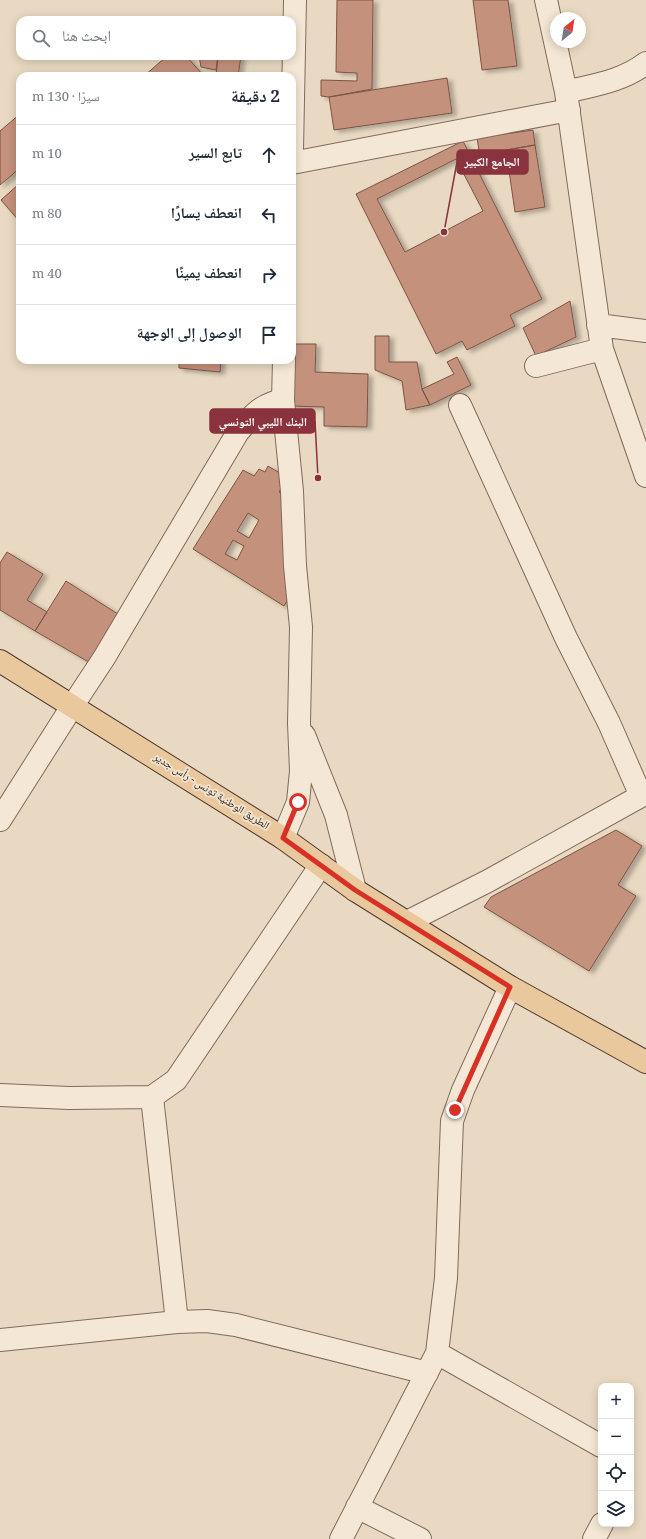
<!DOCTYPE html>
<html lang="ar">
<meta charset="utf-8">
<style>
body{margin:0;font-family:Georgia,"Noto Naskh Arabic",serif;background:#f6f6f7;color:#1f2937;direction:rtl}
.controls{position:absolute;right:12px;bottom:12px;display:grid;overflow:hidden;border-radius:8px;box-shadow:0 2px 10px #0003}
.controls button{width:36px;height:36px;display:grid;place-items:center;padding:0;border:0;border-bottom:1px solid #e0e1e3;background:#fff;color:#1f2937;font:20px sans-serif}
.compass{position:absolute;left:550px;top:12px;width:36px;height:36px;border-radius:50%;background:#fff;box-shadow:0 2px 10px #0003;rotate:30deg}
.stop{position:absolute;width:12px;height:12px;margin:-9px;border:3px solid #d93025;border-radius:50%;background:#fff}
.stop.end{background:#d93025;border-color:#fff;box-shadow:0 1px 4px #0008}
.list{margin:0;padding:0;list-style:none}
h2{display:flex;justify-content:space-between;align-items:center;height:52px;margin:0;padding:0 16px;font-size:17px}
h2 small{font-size:13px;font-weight:400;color:#747a83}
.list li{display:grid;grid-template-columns:26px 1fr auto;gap:12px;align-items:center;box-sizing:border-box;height:60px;padding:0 16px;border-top:1px solid #e0e1e3}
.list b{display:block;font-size:15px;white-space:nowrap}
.list em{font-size:13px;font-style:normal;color:#747a83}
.icon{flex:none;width:22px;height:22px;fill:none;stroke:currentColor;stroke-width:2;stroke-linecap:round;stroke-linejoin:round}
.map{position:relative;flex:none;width:646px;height:1539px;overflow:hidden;direction:ltr}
.search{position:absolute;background:#fff;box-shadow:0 2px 10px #0003;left:16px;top:16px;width:280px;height:44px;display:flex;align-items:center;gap:10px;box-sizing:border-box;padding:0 14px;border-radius:12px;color:#747a83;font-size:15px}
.panel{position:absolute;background:#fff;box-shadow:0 2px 10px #0003;left:16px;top:72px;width:280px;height:292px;border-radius:12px;direction:rtl}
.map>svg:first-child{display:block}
</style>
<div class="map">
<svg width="646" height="1539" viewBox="0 0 646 1539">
<defs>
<filter id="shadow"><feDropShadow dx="4.5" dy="2.5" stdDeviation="2" flood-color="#0004"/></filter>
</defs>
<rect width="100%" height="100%" fill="#e9d9c2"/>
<path fill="#c3917c" stroke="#7d5444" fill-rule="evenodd" filter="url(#shadow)" d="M 337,0 L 373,0 L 372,89 L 329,97 L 321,96 L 321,80 L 357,81 L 357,73 L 336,72 Z
M 473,0 L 508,0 L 517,66 L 482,70 Z
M 167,56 L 186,56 L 204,76 L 144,76 Z
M 199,56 L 218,56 L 216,70 L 201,67 Z
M 218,56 L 241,56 L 238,76 L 216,76 Z
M 447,78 L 452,113 L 334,130 L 329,97 Z
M 20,114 L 20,168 L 0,185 L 0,131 Z
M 533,130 L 535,145 L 506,150 L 507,159 L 481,163 L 477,138 Z
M 463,141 L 542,299 L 510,315 L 515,326 L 467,350 L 462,341 L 436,354 L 356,194 ZM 456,159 L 483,211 L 405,252 L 377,199 Z
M 535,145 L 545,207 L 515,212 L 506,150 Z
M 20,183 L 20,222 L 1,200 Z
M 570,301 L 576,337 L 536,356 L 523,328 Z
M 375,336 L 389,336 L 389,362 L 417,362 L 422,389 L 430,405 L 406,410 L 402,381 L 375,370 Z
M 292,344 L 316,344 L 315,372 L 368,374 L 367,427 L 324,426 L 324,407 L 290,406 Z
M 457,357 L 471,385 L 430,405 L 422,389 L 454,374 L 447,362 Z
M 179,360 L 221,360 L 220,372 L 179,368 Z
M 268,466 L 283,475 L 279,482 L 284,484 L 279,492 L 286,497 L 287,601 L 284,606 L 193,549 L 243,470 L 254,476 L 259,469 L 265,472 ZM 248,513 L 259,520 L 249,538 L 237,531 ZM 233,540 L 244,546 L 237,560 L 225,554 Z
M 7,552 L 43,574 L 27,600 L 47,612 L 35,631 L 0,610 L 0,563 Z
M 66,581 L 121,616 L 92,664 L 35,631 Z
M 616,830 L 642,846 L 618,885 L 636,896 L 589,971 L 484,907 L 491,897 Z"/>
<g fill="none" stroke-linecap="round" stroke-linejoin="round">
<g stroke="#816b5b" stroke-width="24">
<path id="minor" d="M 546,0 L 566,92 L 602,349 L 646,476
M 566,92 C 594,85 623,81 646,63
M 292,163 L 569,110
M 598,325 L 646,331
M 536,366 L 602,349
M 73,705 L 104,658 L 238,432 C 252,416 261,404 283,400
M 407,922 L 488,881 L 641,796 L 609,723 L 566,638 L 460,405
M 0,1095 L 69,1098 L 152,1097 L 176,1080 L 321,865
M 152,1097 L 177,1322
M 0,1340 L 177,1322 L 207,1321 L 236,1325 L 427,1373
M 437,1353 L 601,1446
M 357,1507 L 420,1539
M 341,1539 L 437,1353 L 446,1278 L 452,1121 L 463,1090 L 510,987
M 594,1539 L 602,1524"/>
</g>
<g stroke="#816b5b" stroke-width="24">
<path id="tertiary" d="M 292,149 L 295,0
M 304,735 L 336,815 L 355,890
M 0,820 L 73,705
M 283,838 L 298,802 L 301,771 L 299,723 L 301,627 L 295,566 L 292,491 L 283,400 L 284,360"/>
</g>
<g stroke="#4f3a2f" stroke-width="24">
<path id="primary" d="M 0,661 L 283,838 L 355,890 L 510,987 L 646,1062"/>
</g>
<use href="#minor" stroke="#f5e7d5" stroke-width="22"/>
<use href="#tertiary" stroke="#f5e7d5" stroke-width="22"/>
<use href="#primary" stroke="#e9c89d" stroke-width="22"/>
</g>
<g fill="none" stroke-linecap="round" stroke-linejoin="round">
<path stroke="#d93025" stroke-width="5" d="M 298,802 L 283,838 L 355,890 L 510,987 L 455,1110"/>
</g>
<g text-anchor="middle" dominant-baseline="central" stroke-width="3.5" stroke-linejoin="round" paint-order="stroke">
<g font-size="11" fill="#32251e" stroke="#f1e4d1">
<text transform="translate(211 792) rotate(32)">الطريق الوطنية تونس - رأس جدير</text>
</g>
</g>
<path fill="none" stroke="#8a323d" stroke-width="1.5" d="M444 232L457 162M318 478L315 421"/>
<g fill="#8a323d" stroke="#f1e4d1" stroke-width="1.5">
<circle cx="444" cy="232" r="4"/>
<circle cx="318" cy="478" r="4"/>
</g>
<g fill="#8a323d" stroke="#8a323d" stroke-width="1.5">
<rect x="457" y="150" width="71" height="24" rx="4"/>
<rect x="210" y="409" width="105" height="24" rx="4"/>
</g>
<g font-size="12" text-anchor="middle" font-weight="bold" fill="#fff">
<text x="492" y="166">الجامع الكبير</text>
<text x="263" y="426">البنك الليبي التونسي</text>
</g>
</svg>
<div class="controls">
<button>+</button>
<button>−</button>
<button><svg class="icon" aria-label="locate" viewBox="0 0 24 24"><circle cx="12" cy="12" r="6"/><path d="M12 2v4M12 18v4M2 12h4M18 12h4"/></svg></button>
<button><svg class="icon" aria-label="layers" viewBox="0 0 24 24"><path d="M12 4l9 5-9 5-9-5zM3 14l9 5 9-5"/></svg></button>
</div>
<svg class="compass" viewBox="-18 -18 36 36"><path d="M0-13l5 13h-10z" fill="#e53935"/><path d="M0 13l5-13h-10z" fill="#747a83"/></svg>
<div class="stop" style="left:298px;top:802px"></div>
<div class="stop end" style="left:455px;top:1110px"></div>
<div class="search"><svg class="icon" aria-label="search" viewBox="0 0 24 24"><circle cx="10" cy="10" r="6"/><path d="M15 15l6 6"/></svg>ابحث هنا</div>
<section class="panel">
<h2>2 دقيقة<small>سيرًا · 130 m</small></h2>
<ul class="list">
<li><svg class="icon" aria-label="ahead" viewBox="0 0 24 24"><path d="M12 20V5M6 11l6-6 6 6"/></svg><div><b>تابع السير</b></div><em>10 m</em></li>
<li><svg class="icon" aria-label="left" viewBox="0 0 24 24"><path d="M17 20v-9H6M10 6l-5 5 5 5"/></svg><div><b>انعطف يسارًا</b></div><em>80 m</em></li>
<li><svg class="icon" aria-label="right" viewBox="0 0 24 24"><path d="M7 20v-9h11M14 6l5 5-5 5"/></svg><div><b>انعطف يمينًا</b></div><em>40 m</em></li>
<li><svg class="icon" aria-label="arrive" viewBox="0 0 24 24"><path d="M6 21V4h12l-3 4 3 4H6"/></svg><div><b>الوصول إلى الوجهة</b></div></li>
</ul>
</section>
</div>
